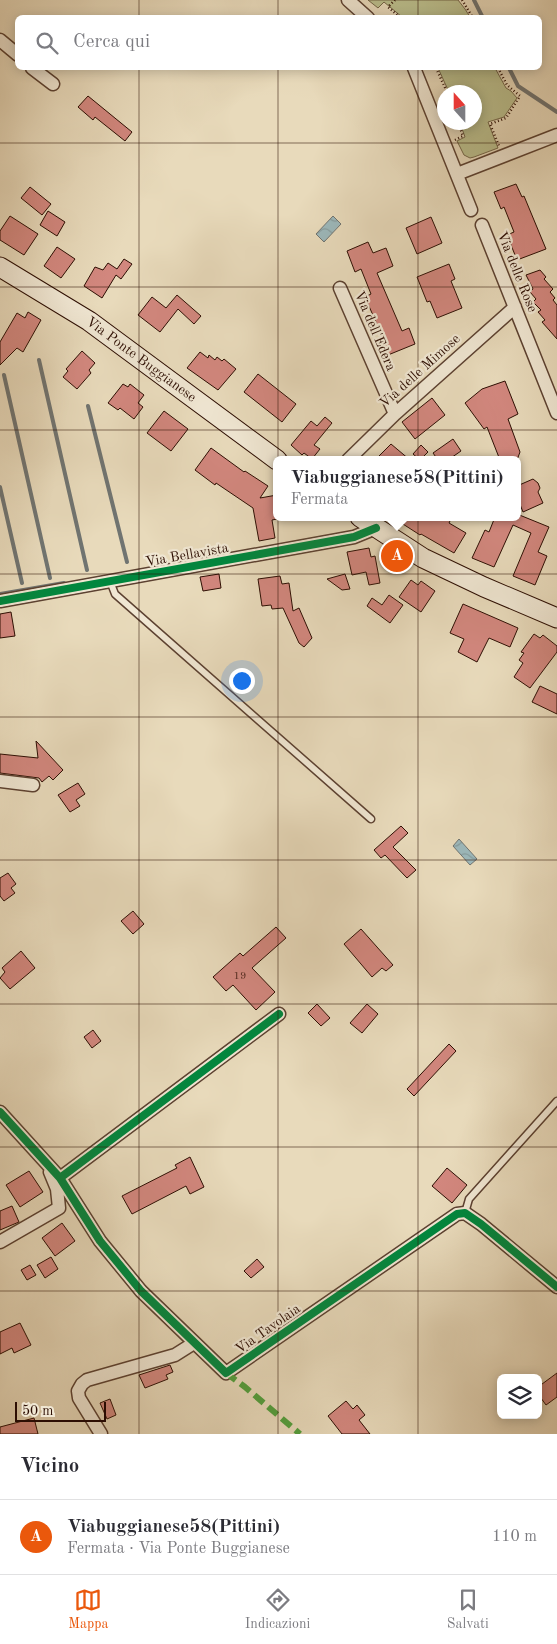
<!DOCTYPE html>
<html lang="it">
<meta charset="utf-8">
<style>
body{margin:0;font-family:"Old Standard TT",serif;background:#f2f2f3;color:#2b2b33}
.controls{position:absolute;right:15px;bottom:15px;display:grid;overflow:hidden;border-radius:8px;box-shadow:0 2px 12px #0003}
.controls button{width:45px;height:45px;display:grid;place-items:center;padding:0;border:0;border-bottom:1px solid #e1e1e2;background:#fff;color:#2b2b33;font:25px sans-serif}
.compass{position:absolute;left:437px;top:85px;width:45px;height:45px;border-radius:50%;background:#fff;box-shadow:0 2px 12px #0003;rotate:339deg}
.scale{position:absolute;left:15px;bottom:12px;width:91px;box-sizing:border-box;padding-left:5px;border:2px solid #2d0e03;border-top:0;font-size:14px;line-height:18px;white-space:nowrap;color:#2d0e03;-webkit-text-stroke:4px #f0e7d3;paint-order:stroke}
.you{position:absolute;left:241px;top:680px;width:18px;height:18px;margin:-12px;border:4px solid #fff;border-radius:50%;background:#1a73e8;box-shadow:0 0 0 8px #1a73e833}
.badge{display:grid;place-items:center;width:32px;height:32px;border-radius:50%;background:#ea580c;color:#fff;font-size:16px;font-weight:700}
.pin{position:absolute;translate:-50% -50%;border:2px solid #fff;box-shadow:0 1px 5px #0006}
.popup{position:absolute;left:273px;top:456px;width:248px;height:65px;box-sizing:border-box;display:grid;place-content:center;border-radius:8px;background:#fff;filter:drop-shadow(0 1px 4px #0005);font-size:16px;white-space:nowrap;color:#7c7c81}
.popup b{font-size:19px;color:#2b2b33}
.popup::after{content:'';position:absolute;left:50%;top:100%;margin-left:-10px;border:10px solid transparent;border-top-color:#fff}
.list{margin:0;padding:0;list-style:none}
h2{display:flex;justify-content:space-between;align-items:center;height:65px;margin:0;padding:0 20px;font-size:21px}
h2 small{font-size:16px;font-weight:400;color:#7c7c81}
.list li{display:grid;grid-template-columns:32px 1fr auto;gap:15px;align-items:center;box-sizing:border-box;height:75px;padding:0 20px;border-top:1px solid #e1e1e2}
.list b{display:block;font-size:19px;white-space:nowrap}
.list p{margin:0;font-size:16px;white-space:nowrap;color:#7c7c81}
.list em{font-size:16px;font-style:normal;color:#7c7c81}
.icon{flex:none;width:28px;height:28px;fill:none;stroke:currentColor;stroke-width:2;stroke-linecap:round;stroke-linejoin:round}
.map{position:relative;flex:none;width:557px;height:1434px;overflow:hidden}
.search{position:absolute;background:#fff;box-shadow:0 2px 12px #0003;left:15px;right:15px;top:15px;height:55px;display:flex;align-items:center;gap:12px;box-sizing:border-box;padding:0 18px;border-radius:8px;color:#7c7c81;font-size:19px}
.sheet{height:140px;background:#fff}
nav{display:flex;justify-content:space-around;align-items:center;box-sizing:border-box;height:70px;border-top:1px solid #e1e1e2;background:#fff;font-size:14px;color:#7c7c81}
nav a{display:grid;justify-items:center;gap:2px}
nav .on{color:#ea580c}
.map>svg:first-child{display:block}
</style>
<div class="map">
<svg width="557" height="1434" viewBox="0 0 557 1434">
<defs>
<pattern id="water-waves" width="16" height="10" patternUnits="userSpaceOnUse" patternTransform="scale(1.25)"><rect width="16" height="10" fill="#9cb8bb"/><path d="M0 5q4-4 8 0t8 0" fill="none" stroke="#879d9f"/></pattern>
</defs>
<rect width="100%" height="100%" fill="#e8dabb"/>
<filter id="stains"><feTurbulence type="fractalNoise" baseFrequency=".004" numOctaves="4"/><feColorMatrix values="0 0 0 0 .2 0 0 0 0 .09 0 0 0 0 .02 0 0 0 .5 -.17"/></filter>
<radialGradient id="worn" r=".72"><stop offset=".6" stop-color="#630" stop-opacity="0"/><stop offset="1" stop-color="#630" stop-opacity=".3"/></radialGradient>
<path fill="#babe8d" stroke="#746648" d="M 368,0 L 458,0 L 465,9 L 470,17 L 402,17 L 384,2 L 378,8 Z
M 438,68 L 495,68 L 506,88 L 511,91 L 517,98 L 504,117 L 488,122 L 498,148 L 474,157 L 470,158 L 464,155 L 457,141 L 465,137 L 460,123 L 474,122 L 474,92 L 449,92 Z"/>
<path fill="url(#water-waves)" stroke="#707471" d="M 333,216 L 341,224 L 324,242 L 316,234 Z
M 459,839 L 477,859 L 470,865 L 453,846 Z"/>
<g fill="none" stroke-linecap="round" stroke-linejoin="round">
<path stroke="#707471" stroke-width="4" d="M 474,0 L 483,18
M 509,68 L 518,86 L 557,112
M 39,360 L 87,570
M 4,375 L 50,578
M 88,406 L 127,562
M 0,487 L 22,583
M 0,594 L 64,583"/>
</g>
<path fill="#d2877e" stroke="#2d0e03" d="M 88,96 L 132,132 L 125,141 L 95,117 L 93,120 L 78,107 Z
M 516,184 L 522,197 L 524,196 L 546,249 L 517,260 L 507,235 L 514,232 L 504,207 L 501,209 L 494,192 Z
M 30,187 L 51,204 L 42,215 L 21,198 Z
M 48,211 L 65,222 L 57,236 L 40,225 Z
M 10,216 L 38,234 L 24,255 L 0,240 L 0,231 Z
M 431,217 L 442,243 L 417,254 L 406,228 Z
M 368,242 L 373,253 L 386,248 L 393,266 L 377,273 L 402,331 L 409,328 L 415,344 L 388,355 L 380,337 L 382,336 L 365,297 L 371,294 L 361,269 L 355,272 L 347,251 Z
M 57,247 L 75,259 L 61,278 L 44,266 Z
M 124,259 L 132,264 L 121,279 L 116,275 L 102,298 L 84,286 L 95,267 L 103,270 L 108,263 L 117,269 Z
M 449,264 L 455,279 L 451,281 L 462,308 L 437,318 L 430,301 L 427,302 L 417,277 Z
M 540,270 L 546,277 L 544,279 L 553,289 L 550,292 L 555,298 L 553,300 L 557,305 L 557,339 L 542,322 L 545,320 L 538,312 L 541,310 L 533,302 L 536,299 L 530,292 L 533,289 L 526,275 Z
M 177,295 L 201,316 L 194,324 L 178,309 L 160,332 L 138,315 L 152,297 L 166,308 Z
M 28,312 L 41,320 L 23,352 L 17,348 L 0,365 L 0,342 L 17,313 L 25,318 Z
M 82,351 L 95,363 L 89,370 L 91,373 L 77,389 L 63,377 L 68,371 L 66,369 Z
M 200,352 L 208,358 L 209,355 L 215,360 L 217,357 L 222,361 L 224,359 L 236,369 L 218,390 L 187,368 Z
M 258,374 L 296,404 L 282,422 L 244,392 Z
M 505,381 L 518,414 L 508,419 L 520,452 L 517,460 L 500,460 L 487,427 L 484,429 L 465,403 L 482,389 Z
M 123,384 L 128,387 L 130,384 L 144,395 L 138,403 L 143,407 L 134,419 L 120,408 L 118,410 L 108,403 Z
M 432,398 L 445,415 L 415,439 L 402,422 Z
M 164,411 L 188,429 L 171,451 L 147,433 Z
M 325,417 L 332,423 L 314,445 L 320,449 L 312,459 L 304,453 L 302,455 L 291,445 L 311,421 L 317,426 Z
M 453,439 L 461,451 L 448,460 L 438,460 L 433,453 Z
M 391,444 L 410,460 L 375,460 Z
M 421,445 L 428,452 L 420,460 L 413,454 Z
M 211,448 L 244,472 L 245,471 L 268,486 L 260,498 L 277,495 L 277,519 L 272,520 L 275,538 L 259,541 L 253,508 L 216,483 L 215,485 L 195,470 Z
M 533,479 L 538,483 L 540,488 L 538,492 L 543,503 L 523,512 L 517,497 L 517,486 Z
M 517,514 L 549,527 L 538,552 L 547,556 L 535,585 L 513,576 L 531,533 L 513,525 L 494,567 L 472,558 L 485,530 L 489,532 L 495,517 L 517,517 Z
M 392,517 L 452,517 L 449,523 L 466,533 L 454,553 L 421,534 L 420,535 Z
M 369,548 L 371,557 L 375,556 L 380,583 L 369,585 L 366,572 L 352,575 L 347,552 Z
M 219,574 L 221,588 L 203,591 L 200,577 Z
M 345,574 L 350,589 L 342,590 L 327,579 Z
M 280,576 L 282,584 L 289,583 L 293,611 L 299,608 L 312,638 L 304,647 L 299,643 L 283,608 L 272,609 L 271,605 L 262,606 L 258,579 Z
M 411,580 L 418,585 L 421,581 L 435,591 L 421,612 L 399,597 Z
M 389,595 L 403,605 L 390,623 L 367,606 L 372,598 L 382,605 Z
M 463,604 L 518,628 L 510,647 L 489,638 L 477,662 L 458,652 L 464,639 L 450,633 Z
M 11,612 L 15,636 L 0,638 L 0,614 Z
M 534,634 L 540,638 L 543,635 L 557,646 L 557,652 L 530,688 L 514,677 L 523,663 L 519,660 L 524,653 L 521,652 Z
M 540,686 L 557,694 L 557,714 L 532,702 Z
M 36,741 L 63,770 L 53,780 L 49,776 L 42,782 L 39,778 L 0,773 L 0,754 L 38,758 Z
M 78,783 L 85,794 L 76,800 L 80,806 L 70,812 L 58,795 Z
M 401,826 L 408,833 L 393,847 L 416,870 L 407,878 L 385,855 L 381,858 L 374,850 Z
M 8,873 L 16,884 L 11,888 L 15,893 L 4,901 L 0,896 L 0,878 Z
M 133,911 L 144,924 L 133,934 L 121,921 Z
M 276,927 L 286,938 L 252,968 L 275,992 L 256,1010 L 233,985 L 226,991 L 213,977 L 240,953 L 243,956 Z
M 361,929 L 393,965 L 386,971 L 382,968 L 372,977 L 344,944 Z
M 21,951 L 35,968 L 10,989 L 0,978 L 5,972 L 2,968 Z
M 317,1004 L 330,1018 L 321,1026 L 308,1013 Z
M 367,1004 L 378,1014 L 362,1033 L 350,1023 Z
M 93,1030 L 101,1041 L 92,1048 L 84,1037 Z
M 449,1044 L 456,1051 L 414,1096 L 407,1089 Z
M 190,1157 L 204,1187 L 190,1194 L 186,1186 L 132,1214 L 122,1196 L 177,1168 L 175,1165 Z
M 447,1168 L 467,1185 L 452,1203 L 432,1186 Z
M 29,1171 L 43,1192 L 20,1207 L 6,1185 Z
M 12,1206 L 19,1222 L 0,1230 L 0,1211 Z
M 62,1223 L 75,1241 L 55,1256 L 42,1238 Z
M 51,1257 L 58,1269 L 45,1278 L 37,1265 Z
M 257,1259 L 264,1267 L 251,1278 L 244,1271 Z
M 30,1265 L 36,1275 L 27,1280 L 21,1270 Z
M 20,1323 L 31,1345 L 14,1353 L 12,1348 L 0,1354 L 0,1332 Z
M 170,1365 L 173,1372 L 166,1375 L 168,1379 L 145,1388 L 139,1375 Z
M 557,1373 L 557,1397 L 546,1405 L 538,1394 L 538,1387 Z
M 110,1399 L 116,1415 L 107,1419 L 100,1403 Z
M 346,1401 L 353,1409 L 357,1405 L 365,1415 L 359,1420 L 370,1434 L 342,1434 L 328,1416 Z
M 34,1418 L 38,1434 L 0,1434 L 0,1427 Z"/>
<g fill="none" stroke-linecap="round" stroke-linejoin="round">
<g stroke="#5c4131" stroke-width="9">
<path id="service" d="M 110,581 L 115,594 L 371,819
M 465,1213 L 469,1199 L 557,1101"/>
</g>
<g stroke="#5c4131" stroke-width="15">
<path id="minor" d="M 348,0 L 368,18
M 0,40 L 18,55
M 32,68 L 53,84
M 414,68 L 471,210
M 457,174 L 557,135
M 482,225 L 557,413
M 340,288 L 395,414
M 348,460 L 395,414 L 515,307
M 0,601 L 354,537 L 376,528
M 0,781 L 33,785
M 0,1112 L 60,1178 L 100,1241 L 141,1291 L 226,1373 L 457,1214 L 465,1213 L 481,1224 L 557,1287
M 60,1178 L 279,1014
M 0,1242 L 59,1208 L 57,1189 L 50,1172
M 101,1434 L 79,1398 L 78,1391 L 82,1384 L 87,1380 L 175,1355 L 194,1343"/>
</g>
<g stroke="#2d0e03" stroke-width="21">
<g id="secondary">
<path id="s1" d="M 0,267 L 89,321 L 277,460"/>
<path d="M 360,517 L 423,558 L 484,587 L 557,618"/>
</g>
</g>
<path stroke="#2d0e03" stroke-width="2.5" stroke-dasharray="1 2.5" stroke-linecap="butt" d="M 395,0 L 388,7 L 401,18
M 462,0 L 473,18
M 436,68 L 447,92
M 498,68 L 507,85 L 520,96 L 506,118 L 490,124 L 499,146
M 455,140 L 463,136 L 458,122"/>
<use href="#service" stroke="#f0e7d3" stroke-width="6"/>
<use href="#minor" stroke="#f0e7d3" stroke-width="12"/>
<use href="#secondary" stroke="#f0e7d3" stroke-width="19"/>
<path stroke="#529f3d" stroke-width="6" stroke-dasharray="12 6" stroke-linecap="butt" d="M 226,1373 L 245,1387 L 300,1434"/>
<g stroke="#f0e7d3" stroke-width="11">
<path id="cycleway" d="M 0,601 L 354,537 L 376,528
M 0,1112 L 60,1178 L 100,1241 L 141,1291 L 226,1373 L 457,1214 L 465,1213 L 481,1224 L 557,1287
M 60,1178 L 279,1014"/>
</g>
<use href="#cycleway" stroke="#00873e" stroke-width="8"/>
</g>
<path fill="none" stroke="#2d0e03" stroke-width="1" stroke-opacity="0.55" d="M 139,0 L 139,18M 278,0 L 278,18M 418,0 L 418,18M 139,68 L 139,1434M 278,68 L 278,1434M 418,68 L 418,1434M 0,143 L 557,143M 0,287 L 557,287M 0,430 L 557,430M 0,574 L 557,574M 0,717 L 557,717M 0,860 L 557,860M 0,1004 L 557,1004M 0,1147 L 557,1147M 0,1291 L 557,1291"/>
<g text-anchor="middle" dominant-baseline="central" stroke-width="4.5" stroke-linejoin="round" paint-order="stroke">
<g font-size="11" fill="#562c22">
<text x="240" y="976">19</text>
</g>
<g font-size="14" fill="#2d0e03" stroke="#f0e7d3">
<text transform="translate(517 272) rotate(68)">Via delle Rose</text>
<text transform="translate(375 331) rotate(67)">Via dell'Edera</text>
<text stroke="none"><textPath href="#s1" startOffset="169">Via Ponte Buggianese</textPath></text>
<text transform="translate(420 371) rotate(-42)">Via delle Mimose</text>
<text transform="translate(187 555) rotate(-10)">Via Bellavista</text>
<text transform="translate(268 1329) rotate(-35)">Via Tavolaia</text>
</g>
</g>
<rect width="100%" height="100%" filter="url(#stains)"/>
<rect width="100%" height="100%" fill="url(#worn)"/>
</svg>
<div class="controls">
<button><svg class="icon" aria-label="layers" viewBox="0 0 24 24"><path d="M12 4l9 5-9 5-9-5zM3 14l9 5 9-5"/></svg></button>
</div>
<svg class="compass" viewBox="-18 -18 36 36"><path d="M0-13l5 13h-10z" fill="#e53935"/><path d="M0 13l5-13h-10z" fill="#7c7c81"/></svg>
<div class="scale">50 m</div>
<div class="you"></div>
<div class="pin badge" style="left:397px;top:556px">A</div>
<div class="popup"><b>Viabuggianese58(Pittini)</b>Fermata</div>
<div class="search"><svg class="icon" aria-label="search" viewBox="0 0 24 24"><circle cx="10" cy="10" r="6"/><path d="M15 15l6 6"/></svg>Cerca qui</div>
</div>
<section class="sheet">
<h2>Vicino<small></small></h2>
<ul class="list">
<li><span class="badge">A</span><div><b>Viabuggianese58(Pittini)</b><p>Fermata · Via Ponte Buggianese</p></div><em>110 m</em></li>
</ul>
</section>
<nav>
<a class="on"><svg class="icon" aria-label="map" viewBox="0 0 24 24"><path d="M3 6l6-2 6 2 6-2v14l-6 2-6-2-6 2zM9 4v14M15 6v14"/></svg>Mappa</a>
<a><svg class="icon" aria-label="directions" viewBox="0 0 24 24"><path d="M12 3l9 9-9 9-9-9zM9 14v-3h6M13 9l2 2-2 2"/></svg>Indicazioni</a>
<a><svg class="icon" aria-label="saved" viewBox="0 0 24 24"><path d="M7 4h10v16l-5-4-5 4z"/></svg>Salvati</a>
</nav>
